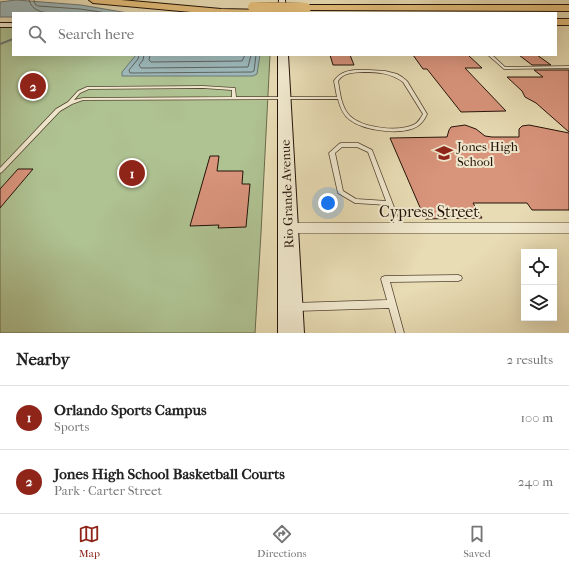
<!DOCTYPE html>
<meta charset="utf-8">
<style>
body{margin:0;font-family:"IM FELL French Canon",serif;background:#f2f2f2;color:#222}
.controls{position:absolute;right:12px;bottom:12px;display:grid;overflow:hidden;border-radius:0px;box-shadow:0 4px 16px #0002}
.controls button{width:36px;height:36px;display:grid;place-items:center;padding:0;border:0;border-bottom:1px solid #e0e0e0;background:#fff;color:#222;font:20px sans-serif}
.you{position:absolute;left:328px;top:203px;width:14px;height:14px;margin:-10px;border:3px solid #fff;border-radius:50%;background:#1a73e8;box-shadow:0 0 0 6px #1a73e833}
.badge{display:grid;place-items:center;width:26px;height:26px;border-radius:50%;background:#8f2418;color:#fff;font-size:13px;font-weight:700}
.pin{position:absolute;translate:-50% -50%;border:2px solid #fff;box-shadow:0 1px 4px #0006}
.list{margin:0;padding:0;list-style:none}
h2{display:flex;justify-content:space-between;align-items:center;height:52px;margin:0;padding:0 16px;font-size:17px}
h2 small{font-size:13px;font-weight:400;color:#767676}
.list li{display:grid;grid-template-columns:26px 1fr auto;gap:12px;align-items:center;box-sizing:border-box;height:64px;padding:0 16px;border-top:1px solid #e0e0e0}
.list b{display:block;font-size:15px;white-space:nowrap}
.list p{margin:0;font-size:13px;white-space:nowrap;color:#767676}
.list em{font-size:13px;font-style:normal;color:#767676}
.icon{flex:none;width:22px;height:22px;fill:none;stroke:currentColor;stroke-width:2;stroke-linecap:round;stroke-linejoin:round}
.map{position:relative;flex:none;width:569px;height:333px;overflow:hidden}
.search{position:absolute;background:#fff;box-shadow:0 4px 16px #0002;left:12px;right:12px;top:12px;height:44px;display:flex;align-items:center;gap:10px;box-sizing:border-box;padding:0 14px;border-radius:0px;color:#767676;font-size:15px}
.sheet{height:180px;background:#fff}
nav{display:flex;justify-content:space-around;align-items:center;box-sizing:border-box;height:56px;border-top:1px solid #e0e0e0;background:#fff;font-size:11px;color:#767676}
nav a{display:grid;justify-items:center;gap:2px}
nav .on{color:#8f2418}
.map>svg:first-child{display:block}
</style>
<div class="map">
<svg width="569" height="333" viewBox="0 0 569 333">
<rect width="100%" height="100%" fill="#e8dcb4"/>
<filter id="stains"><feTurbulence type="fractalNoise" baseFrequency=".005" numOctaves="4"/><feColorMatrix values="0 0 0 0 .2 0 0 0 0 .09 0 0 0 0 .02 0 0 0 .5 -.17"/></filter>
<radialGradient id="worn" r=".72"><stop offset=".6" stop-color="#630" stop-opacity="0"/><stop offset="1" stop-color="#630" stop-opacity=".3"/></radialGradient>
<path fill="#afc292" stroke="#696a4c" d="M 0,27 L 13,27 L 13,55 L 270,55 L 261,233 L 255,333 L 0,333 Z"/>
<path fill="#9eb8b9" stroke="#6d7672" d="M 16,0 L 81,5 L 128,13 L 13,13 L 13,17 L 0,17 L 0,2 Z
M 136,55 L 260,55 L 257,74 L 253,76 L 122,76 L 122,72 Z"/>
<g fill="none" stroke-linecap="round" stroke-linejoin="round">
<path stroke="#606560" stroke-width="1" d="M 29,0 C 33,15 51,13 64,13
M 34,0 L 35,4 L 38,6 L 80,9 L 107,13
M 139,55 L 138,59 L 129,70 L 130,73 L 252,72 L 254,71 L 256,55
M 144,55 L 143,60 L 139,65 L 141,68 L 248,67 L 251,55
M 150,55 L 149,60 L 151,62 L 242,61 L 245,55"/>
<path stroke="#6d7672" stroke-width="2" d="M 0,44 L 13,39"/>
</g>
<path fill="#d9947c" stroke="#231207" d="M 330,55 L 350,55 L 354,65 L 333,65 Z
M 413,55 L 468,55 L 482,68 L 465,68 L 506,111 L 461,112 L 427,69 L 423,69 Z
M 519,55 L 537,55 L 551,65 L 532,65 Z
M 534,70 L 569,70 L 569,132 L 536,103 L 525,97 L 522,91 L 507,77 L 543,77 Z
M 465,125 L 476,129 L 485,136 L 492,137 L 519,137 L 519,129 L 522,126 L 529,125 L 569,133 L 569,210 L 532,210 L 527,203 L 473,203 L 482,218 L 425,219 L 390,138 L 447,137 L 449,130 L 451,127 Z
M 210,156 L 219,156 L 217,171 L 243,171 L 242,184 L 250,184 L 246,227 L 218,228 L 219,225 L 190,226 Z
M 18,169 L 33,169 L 0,208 L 0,189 Z"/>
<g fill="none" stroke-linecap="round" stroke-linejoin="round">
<g stroke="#544432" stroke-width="1.5">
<path id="lane" d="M 488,55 L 492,55 L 505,67 L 569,66 L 569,68 L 504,69 Z
M 355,70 L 368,70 L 385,71 L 397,74 L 402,77 L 407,81 L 427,114 C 425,119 422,123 418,126 C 403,136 364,131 350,120 C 343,115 340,107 338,99 L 83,100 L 72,104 L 60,111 L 2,172 L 0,173 L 0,168 L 56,109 L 68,102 L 78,91 L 87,87 L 203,86 L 235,88 L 236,97 L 337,97 L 334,81 C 339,73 346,71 355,70 ZM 363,72 C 378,72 391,73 403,82 L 423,114 C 420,119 418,123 413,125 C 398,132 362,128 350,116 C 341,107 340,92 338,81 C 344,72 353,73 363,72 ZM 203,88 L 232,90 L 232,97 L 83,98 L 74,100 L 80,93 L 89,89 Z
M 341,143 L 358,143 L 372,150 L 402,228 L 401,230 L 399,231 L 397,230 L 387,205 L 355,203 L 338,193 L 329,153 L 339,144 ZM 342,147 L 357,147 L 368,152 L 386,201 L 356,199 L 343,191 L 335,153 Z
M 458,275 L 461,276 L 462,278 L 461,280 L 458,281 L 390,282 L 404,333 L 396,333 L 389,308 L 296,311 L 293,310 L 292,307 L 293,304 L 296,303 L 387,300 L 381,279 L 382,277 L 385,276 Z"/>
</g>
<g stroke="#544432" stroke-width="1">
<path id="street" d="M 289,223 L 569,223 L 569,233 L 289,233 L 284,232 L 282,228 L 284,224 Z"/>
</g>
<g stroke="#231207" stroke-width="2">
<path id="secondary" d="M 279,0 L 285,0 L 286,13 L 278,13 Z
M 0,23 L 13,23 L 13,27 L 0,27 Z
M 278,55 L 288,55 L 304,333 L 278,333 Z"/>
</g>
<g stroke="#231207" stroke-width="2">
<path id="highway" d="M 89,0 L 121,0 L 221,9 L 271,10 L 276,13 L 202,13 L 93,3 Z
M 306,5 L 569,5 L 569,11 L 303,10 L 301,8 Z
M 556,19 L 569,19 L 569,25 L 556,25 Z"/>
</g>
<use href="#lane" fill="#f0e8ce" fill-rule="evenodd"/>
<use href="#street" fill="#f0e8ce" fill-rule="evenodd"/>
<use href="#secondary" fill="#f0e8ce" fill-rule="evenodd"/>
<use href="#highway" fill="#e4be7a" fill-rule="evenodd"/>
<g stroke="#231207" stroke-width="10" stroke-linecap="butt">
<path id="highway-bridge" d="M 253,7 L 306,8"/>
</g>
<use href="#highway-bridge" stroke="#e4be7a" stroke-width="10"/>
</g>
<defs>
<g id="school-bare" transform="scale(1.38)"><path d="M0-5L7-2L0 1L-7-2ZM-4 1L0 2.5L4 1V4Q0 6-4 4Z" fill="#8f2418" stroke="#f0e8ce" stroke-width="2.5" paint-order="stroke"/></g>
</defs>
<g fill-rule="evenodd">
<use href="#school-bare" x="444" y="153"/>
</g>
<g text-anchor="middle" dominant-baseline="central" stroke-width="4" stroke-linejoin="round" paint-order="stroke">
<g font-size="13" fill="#231207" stroke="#f0e8ce" text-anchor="start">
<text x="457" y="146">Jones High<tspan x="457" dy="15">School</tspan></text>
</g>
<g font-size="13" fill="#231207" stroke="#f0e8ce">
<text transform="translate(287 194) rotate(-92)">Rio Grande Avenue</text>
</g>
<g font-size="16" fill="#231207" stroke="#f0e8ce">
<text x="429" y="211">Cypress Street</text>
</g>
</g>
<rect width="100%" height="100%" filter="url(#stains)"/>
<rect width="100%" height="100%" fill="url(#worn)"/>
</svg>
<div class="controls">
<button><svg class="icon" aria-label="locate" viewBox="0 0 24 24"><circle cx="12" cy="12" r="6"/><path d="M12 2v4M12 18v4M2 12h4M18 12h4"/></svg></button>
<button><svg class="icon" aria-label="layers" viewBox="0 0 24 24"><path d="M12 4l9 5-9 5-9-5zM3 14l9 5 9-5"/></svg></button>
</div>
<div class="you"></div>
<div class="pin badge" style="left:132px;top:173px">1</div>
<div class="pin badge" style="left:33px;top:86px">2</div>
<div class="search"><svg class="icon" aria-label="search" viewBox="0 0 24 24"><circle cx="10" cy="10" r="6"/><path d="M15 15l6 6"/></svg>Search here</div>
</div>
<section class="sheet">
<h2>Nearby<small>2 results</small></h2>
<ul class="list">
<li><span class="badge">1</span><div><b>Orlando Sports Campus</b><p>Sports</p></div><em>100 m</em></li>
<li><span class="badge">2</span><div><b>Jones High School Basketball Courts</b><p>Park · Carter Street</p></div><em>240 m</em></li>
</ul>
</section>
<nav>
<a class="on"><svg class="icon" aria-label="map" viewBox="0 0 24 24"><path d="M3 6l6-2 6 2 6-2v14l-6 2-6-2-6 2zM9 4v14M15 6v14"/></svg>Map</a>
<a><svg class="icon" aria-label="directions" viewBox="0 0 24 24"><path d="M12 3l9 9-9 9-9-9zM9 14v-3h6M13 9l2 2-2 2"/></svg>Directions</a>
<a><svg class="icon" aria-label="saved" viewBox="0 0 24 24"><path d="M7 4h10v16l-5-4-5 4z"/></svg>Saved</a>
</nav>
